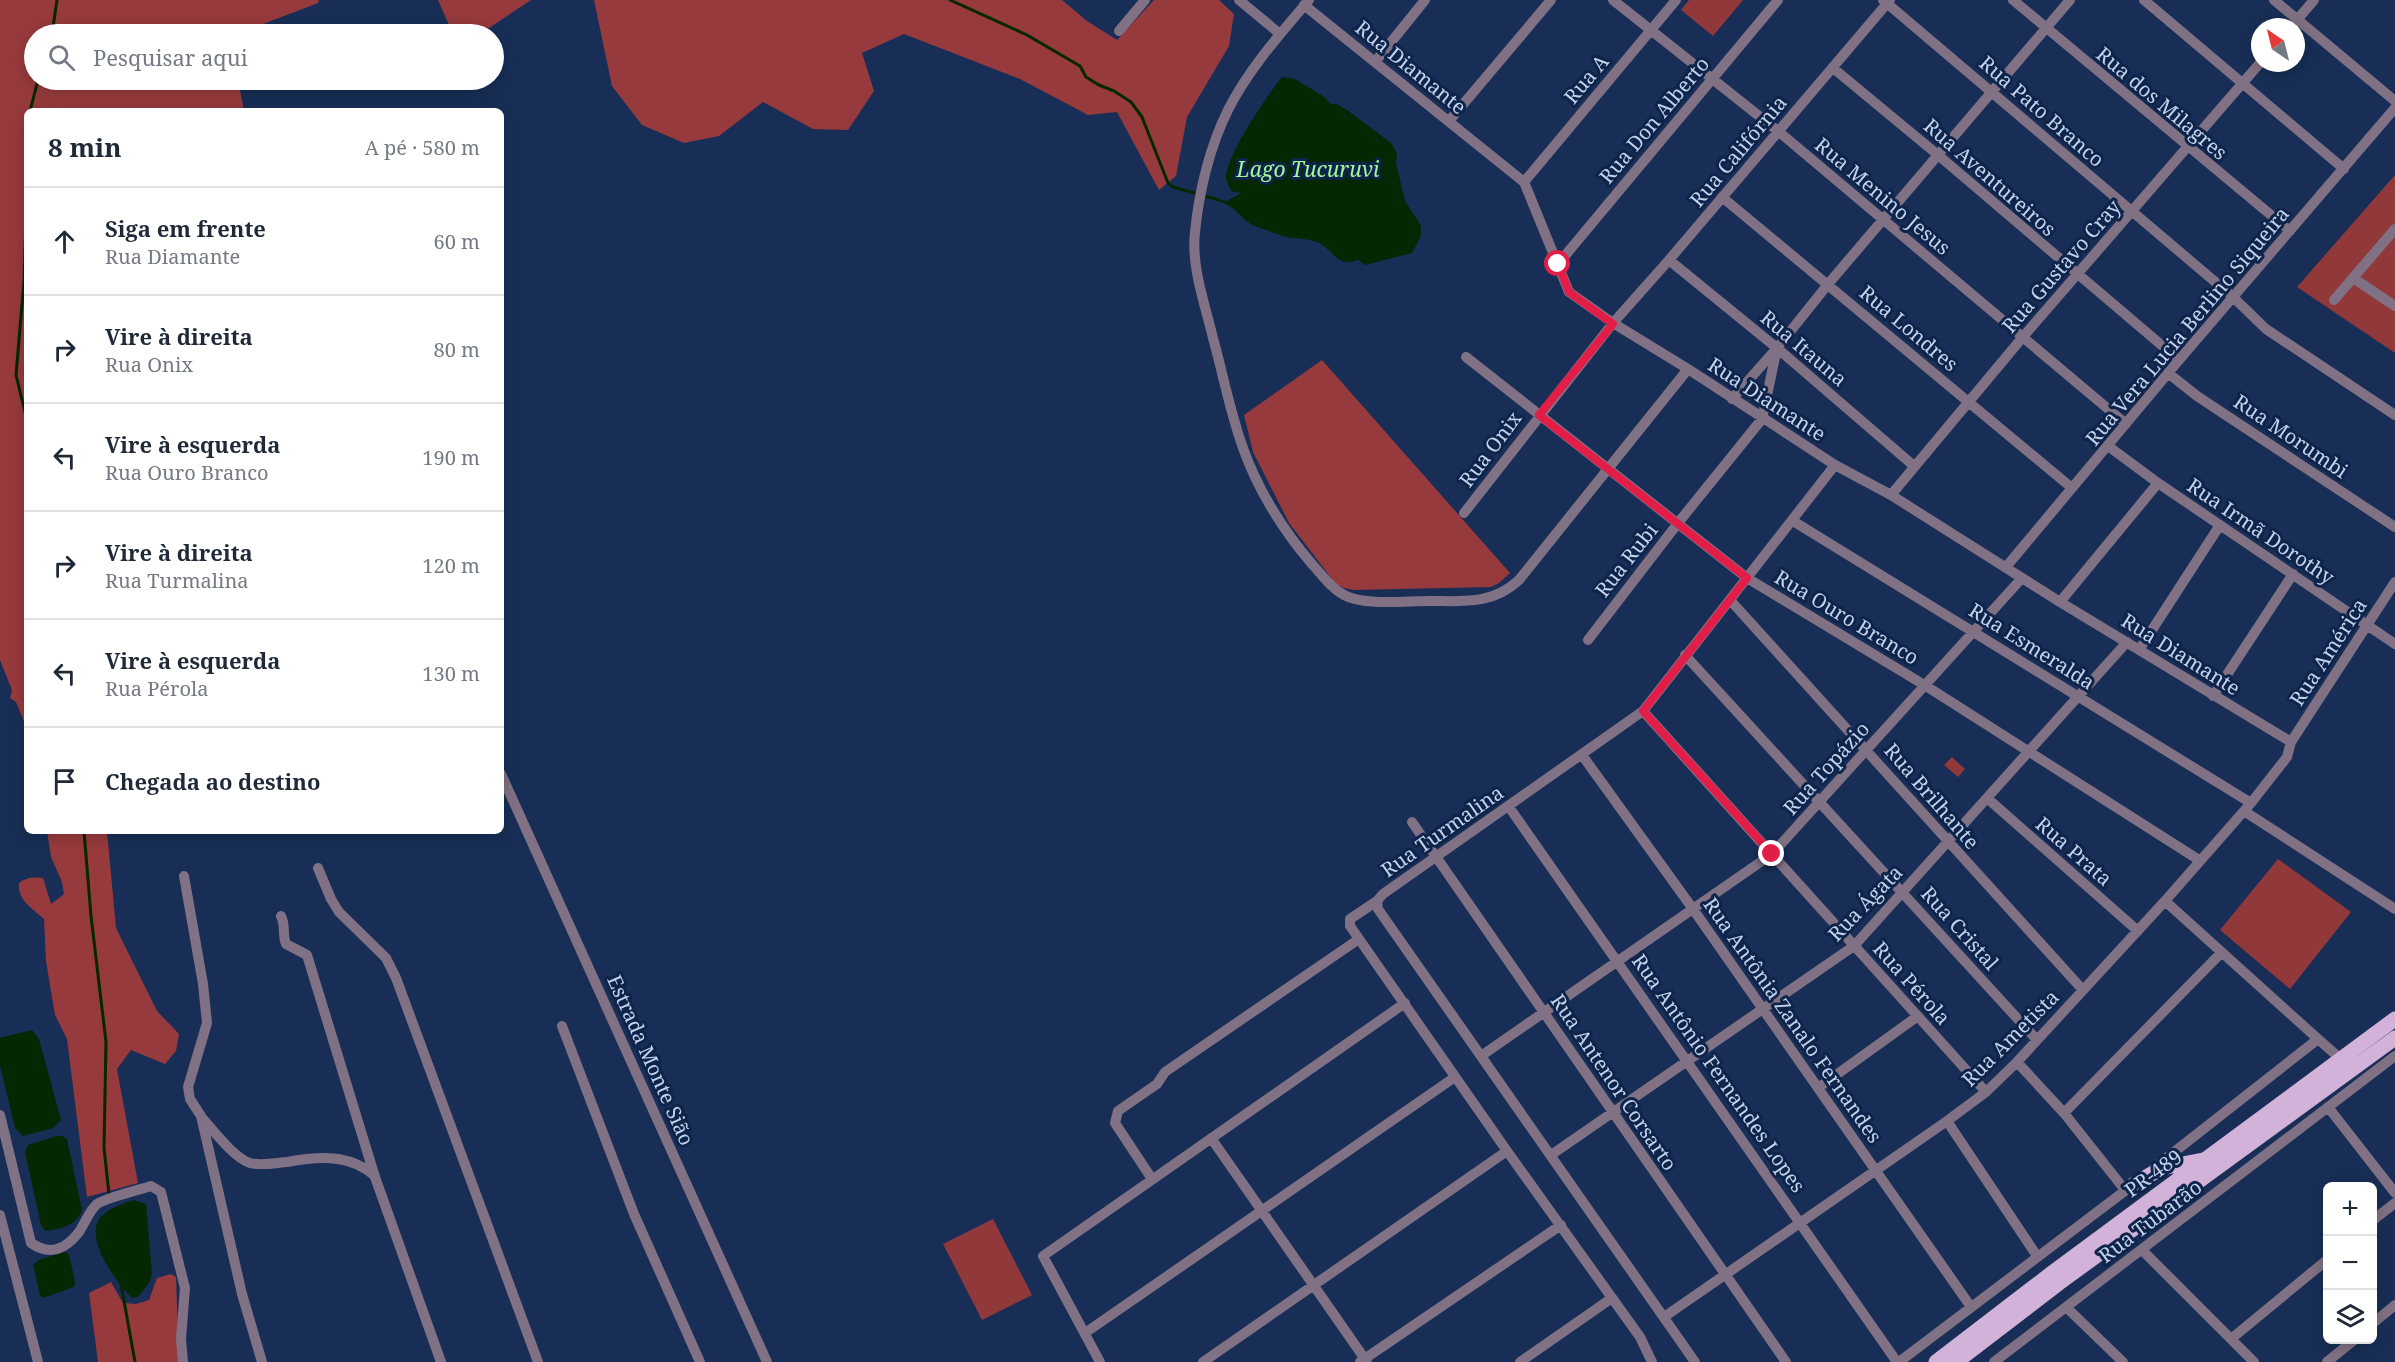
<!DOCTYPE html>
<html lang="pt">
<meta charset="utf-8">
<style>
body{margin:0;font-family:"Noto Serif",serif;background:#f2f2f3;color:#1f2937}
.controls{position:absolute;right:18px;bottom:18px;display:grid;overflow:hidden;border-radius:9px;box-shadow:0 3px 15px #0003}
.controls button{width:54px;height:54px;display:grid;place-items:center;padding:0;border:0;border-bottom:2px solid #e0e1e3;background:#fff;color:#1f2937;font:30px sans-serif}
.compass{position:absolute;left:2251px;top:18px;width:54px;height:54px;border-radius:50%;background:#fff;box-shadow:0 3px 15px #0003;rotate:325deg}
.stop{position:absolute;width:18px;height:18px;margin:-14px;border:4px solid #e11d48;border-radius:50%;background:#fff}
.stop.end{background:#e11d48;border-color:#fff;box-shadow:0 2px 6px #0008}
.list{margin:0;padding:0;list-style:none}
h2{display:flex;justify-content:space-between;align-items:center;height:78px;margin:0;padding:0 24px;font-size:26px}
h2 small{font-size:20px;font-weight:400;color:#747a83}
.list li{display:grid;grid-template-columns:39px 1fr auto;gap:18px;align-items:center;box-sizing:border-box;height:108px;padding:0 24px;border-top:2px solid #e0e1e3}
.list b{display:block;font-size:22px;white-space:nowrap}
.list p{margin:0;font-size:20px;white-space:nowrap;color:#747a83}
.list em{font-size:20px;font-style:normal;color:#747a83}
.icon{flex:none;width:33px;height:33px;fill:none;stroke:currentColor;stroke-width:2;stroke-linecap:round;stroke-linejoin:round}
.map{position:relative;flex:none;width:2395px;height:1362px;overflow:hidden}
.search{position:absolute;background:#fff;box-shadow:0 3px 15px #0003;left:24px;top:24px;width:480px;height:66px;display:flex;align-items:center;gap:15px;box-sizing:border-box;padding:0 21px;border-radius:33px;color:#747a83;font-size:22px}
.panel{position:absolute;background:#fff;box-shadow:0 3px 15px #0003;left:24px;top:108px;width:480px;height:726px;border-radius:9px}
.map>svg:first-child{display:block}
</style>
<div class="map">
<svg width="2395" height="1362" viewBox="0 0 2395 1362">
<rect width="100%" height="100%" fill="#182e56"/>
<path fill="#91383b" d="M 1689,0 L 1743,0 L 1713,36 L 1681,10 Z
M 2395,175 L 2395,353 L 2297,287 Z
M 1952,757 L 1965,769 L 1958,777 L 1944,765 Z
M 2278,859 L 2351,912 L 2290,989 L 2220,930 Z
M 993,1219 L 1032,1295 L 982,1320 L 943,1244 Z"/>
<path fill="#973a3d" d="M 0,0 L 319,0 L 318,3 L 237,34 L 34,34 L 34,80 L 238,80 L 244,111 L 27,111 L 27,729 L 16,702 L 10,698 L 12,690 L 0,660 Z
M 438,0 L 531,0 L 480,34 L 453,34 Z
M 594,0 L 1062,0 L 1087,21 L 1117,40 L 1154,0 L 1219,0 L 1234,14 L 1229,46 L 1187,117 L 1176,176 L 1159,190 L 1117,112 L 1088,115 L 1020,79 L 904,34 L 862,53 L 874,91 L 848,130 L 813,129 L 763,102 L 719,136 L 684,143 L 642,125 L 612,86 Z
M 1322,360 L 1510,573 L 1499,583 L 1491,587 L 1354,590 L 1344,588 L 1336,584 L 1289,523 L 1253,452 L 1244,415 Z
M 47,831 L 107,831 L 116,928 L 157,1011 L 179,1034 L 176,1051 L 165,1064 L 131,1050 L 117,1069 L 138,1183 L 87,1197 L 67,1039 L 55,1015 L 46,961 L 44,919 C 33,909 17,900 19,883 C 27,877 34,877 43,878 L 51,904 L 64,894 L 62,882 L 51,857 Z
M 171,1274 L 176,1277 L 179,1362 L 98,1362 L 89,1293 L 111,1282 L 123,1303 L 136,1304 L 149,1300 L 157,1278 Z"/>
<path fill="#052702" d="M 1282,77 L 1295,79 L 1323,96 L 1331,104 L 1337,104 L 1347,110 L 1391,143 L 1397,153 L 1396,163 L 1405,201 L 1421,226 L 1421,236 L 1412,253 L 1365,265 L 1358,260 C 1338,268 1335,252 1319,243 C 1308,238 1297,239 1286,237 C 1282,236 1261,228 1255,226 C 1238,219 1240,207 1217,201 L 1217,199 L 1227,201 L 1241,193 L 1231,191 C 1230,187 1226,182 1226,178 C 1225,157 1268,94 1282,77 Z
M 32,1030 L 39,1039 L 61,1120 L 53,1128 L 23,1136 L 15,1128 L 0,1065 L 0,1038 Z
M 56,1136 L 62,1136 L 67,1139 L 82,1210 C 76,1226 61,1229 45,1231 L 41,1225 L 25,1152 L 28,1145 Z
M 134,1200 L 146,1204 L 152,1274 L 149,1283 L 138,1297 L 132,1298 C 117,1283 87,1243 98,1221 C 105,1209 122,1204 134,1200 Z
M 64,1252 L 69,1254 L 75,1282 L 74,1287 L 43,1298 L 40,1295 L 33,1265 L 39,1260 Z"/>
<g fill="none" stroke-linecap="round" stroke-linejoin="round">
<path stroke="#052702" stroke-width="3" d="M 950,0 L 1027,35 L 1080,66 L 1086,77 L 1099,85 L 1114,91 L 1131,102 L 1142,117 L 1168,183 L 1173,187 L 1219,200
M 52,34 L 57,0
M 30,111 L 38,80
M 27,186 L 24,282 L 16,375 L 27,420
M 84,831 L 91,916 L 106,1042 L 104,1148 L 109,1194
M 121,1284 L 135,1362"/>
<path stroke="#817184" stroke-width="10" d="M 1239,0 L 1280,34
M 1309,0 C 1280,34 1248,70 1228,110 C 1210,146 1199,191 1195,232 C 1191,267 1205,304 1213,338 C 1223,374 1230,412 1243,448 C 1258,490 1283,530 1312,564 C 1322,575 1331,588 1344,595 C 1364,606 1406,601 1429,601 C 1464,601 1492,605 1519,580 L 1688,369
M 1613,0 L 1778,131 L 2126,424
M 1883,0 L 2233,297 L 2266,329 L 2395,415
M 2013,0 L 2290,231
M 2144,0 L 2344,169
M 2274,0 L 2395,101
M 1304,5 L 1524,182 L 1569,292 L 1613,323 L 1688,369 L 1835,465 L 1891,495 L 2060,602 L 2291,742
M 2291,27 L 2314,0
M 1119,31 L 1145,0
M 1375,62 L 1425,0
M 1833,68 L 1938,155 L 2179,360
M 1449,121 L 1551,0
M 1524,182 L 1676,0
M 1722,197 L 2072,488
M 1669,260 L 1777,348 L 1914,466
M 1558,264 L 1778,0
M 2353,278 L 2395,306
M 2334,300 L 2395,229
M 1466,357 L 1747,578 L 1926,686 L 2199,860
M 2168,373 L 2197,396 L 2395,527
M 1732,399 L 1777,348 L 1829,283 L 2070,0
M 2108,446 L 2158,483 L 2395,644
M 1891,495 L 2022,338 L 2260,63
M 1464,513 L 1613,323 L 1669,260 L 1890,0
M 1793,521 L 2251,803
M 2006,567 L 2179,360 L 2395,108
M 1730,600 L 2082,989
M 2060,602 L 2158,483
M 1588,640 L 1678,523 L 1762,419 L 1777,348
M 2139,650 L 2220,525
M 1685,655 L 2037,1040
M 2213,696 L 2293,574
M 1643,711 L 1986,1092
M 1582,755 L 1693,909 L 1971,1307
M 501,774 L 767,1362
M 1987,798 L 2138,931
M 1509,807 L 1897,1362
M 2244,811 L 2395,909
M 1412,822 L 1786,1362
M 318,868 L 331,899 L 339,912 L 386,958 L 396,978 L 538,1362
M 184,876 L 203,984 L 207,1023 L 188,1087 L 190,1099 L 201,1116 L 242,1294 L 262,1362
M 1377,901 L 1350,919 L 1350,926 L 1507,1151 L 1640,1337 L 1652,1362
M 2165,901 L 2318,1039
M 281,916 C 286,926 282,934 286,944 L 307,955 L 375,1177 L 441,1362
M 562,1026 L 634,1214 L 700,1362
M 1481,1056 L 1772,854 L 2022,578
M 2017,1062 L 2064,1113 L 2125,1190
M 1818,1088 L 1918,1016
M 2328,1107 L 2395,1193
M 2064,1113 L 2221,953
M 0,1115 L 31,1243 C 50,1256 65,1250 79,1232 C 85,1223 89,1211 97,1204 C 105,1198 139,1190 151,1186 L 161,1192 L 185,1288 L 181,1339 L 183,1362
M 202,1118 C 213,1130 234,1158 250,1163 C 262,1166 275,1163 287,1162 C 319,1156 350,1154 375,1176
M 1947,1121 L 2037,1256
M 1211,1138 L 1367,1362
M 1551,1155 L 1854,946 L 2127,642
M 2155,1167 L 2318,1039 L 2342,1060
M 1152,1179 L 1115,1123 L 1118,1111 L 1157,1084 L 1165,1072 L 1359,939
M 0,1215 L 38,1362
M 2372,1221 L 2395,1203
M 2142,1250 L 2254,1362
M 2066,1307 L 2123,1362
M 1664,1317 L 1947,1121 L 1986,1092 L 2017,1062 L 2165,901 L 2251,803 L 2287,757 L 2291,742 L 2395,582
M 2372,1324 L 2395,1305
M 1085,1333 L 1455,1077
M 2231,1339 L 2328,1259
M 1100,1362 L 1043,1256 L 1405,1003
M 1203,1362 L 1507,1151
M 1360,1362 L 1561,1225
M 1520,1362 L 1612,1298
M 1695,1362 L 1378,909 L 1377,901 L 1383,894 L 1643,711 L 1835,465
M 1899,1362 L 2138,1181
M 1994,1362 L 2395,1056
M 2327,1362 L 2354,1340"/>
<path stroke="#d3b2d9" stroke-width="15" d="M 2134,1184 L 2162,1168 L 2203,1160
M 1936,1362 L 2052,1273 L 2395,1019
M 1956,1362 L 2059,1283 L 2395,1038"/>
</g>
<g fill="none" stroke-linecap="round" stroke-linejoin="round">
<path stroke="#e11d48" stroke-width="8" d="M 1558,264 L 1569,292 L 1613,324 L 1539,415 L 1747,578 L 1643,711 L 1772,854"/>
</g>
<g text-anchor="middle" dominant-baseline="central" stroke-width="6" stroke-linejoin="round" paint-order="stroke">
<g font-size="20" fill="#c4d3ec" stroke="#0e244b">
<text transform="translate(1411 67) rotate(39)">Rua Diamante</text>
<text transform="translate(1586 79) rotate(-50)">Rua A</text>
<text transform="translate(2162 103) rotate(40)">Rua dos Milagres</text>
<text transform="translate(2042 111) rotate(41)">Rua Pato Branco</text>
<text transform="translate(1654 120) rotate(-50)">Rua Don Alberto</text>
<text transform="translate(1738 151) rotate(-50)">Rua Califórnia</text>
<text transform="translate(1990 177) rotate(41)">Rua Aventureiros</text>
<text transform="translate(1883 196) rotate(40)">Rua Menino Jesus</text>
<text transform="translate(2061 266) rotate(-49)">Rua Gustavo Cray</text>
<text transform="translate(2187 326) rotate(-50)">Rua Vera Lucia Berlino Siqueira</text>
<text transform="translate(1909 328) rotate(40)">Rua Londres</text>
<text transform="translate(1804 348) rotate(40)">Rua Itauna</text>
<text transform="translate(1767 399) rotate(33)">Rua Diamante</text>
<text transform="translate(2291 436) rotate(34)">Rua Morumbi</text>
<text transform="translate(1490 449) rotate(-53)">Rua Onix</text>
<text transform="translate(2261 531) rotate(34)">Rua Irmã Dorothy</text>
<text transform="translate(1626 560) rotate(-52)">Rua Rubi</text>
<text transform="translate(1847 617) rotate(31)">Rua Ouro Branco</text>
<text transform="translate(2032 646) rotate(32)">Rua Esmeralda</text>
<text transform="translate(2328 652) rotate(-57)">Rua América</text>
<text transform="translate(2181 654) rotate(32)">Rua Diamante</text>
<text transform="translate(1826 768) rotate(-48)">Rua Topázio</text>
<text transform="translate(1932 796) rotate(49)">Rua Brilhante</text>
<text transform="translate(1442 831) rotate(-35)">Rua Turmalina</text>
<text transform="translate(2074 851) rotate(41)">Rua Prata</text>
<text transform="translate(1865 903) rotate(-46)">Rua Ágata</text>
<text transform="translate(1960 928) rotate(48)">Rua Cristal</text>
<text transform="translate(1912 983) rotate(48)">Rua Pérola</text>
<text transform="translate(1793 1020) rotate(55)">Rua Antônia Zanalo Fernandes</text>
<text transform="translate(2010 1038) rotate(-45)">Rua Ametista</text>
<text transform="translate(651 1060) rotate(66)">Estrada Monte Sião</text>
<text transform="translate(1719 1073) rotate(55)">Rua Antônio Fernandes Lopes</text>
<text transform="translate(1614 1082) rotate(56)">Rua Antenor Corsarto</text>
<text transform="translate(2153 1173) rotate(-36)">PR-489</text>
<text transform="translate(2150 1221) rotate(-37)">Rua Tubarão</text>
</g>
<g font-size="21" font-style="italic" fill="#a3f895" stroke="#0e244b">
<text x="1308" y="169">Lago Tucuruvi</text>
</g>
</g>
</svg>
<div class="controls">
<button>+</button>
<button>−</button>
<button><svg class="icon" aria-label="layers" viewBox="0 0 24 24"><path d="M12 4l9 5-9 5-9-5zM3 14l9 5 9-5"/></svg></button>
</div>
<svg class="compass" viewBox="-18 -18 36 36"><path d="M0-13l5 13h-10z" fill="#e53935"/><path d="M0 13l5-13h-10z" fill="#747a83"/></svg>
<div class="stop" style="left:1558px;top:264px"></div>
<div class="stop end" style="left:1772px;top:854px"></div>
<div class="search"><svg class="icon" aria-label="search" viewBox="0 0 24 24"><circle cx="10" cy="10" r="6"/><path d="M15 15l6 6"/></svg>Pesquisar aqui</div>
<section class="panel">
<h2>8 min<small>A pé · 580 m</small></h2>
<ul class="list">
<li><svg class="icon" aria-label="ahead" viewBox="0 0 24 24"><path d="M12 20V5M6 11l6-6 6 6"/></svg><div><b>Siga em frente</b><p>Rua Diamante</p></div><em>60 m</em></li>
<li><svg class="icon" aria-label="right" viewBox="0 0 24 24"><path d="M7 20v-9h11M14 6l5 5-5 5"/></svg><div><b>Vire à direita</b><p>Rua Onix</p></div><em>80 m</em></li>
<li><svg class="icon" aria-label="left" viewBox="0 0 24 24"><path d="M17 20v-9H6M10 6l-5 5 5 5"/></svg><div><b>Vire à esquerda</b><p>Rua Ouro Branco</p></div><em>190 m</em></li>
<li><svg class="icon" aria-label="right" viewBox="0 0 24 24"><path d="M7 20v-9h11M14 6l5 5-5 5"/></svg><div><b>Vire à direita</b><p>Rua Turmalina</p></div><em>120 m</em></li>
<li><svg class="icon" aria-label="left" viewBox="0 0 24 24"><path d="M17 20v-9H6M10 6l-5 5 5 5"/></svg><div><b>Vire à esquerda</b><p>Rua Pérola</p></div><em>130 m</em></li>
<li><svg class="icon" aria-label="arrive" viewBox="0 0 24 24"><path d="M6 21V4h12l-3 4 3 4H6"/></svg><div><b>Chegada ao destino</b></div></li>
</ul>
</section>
</div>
